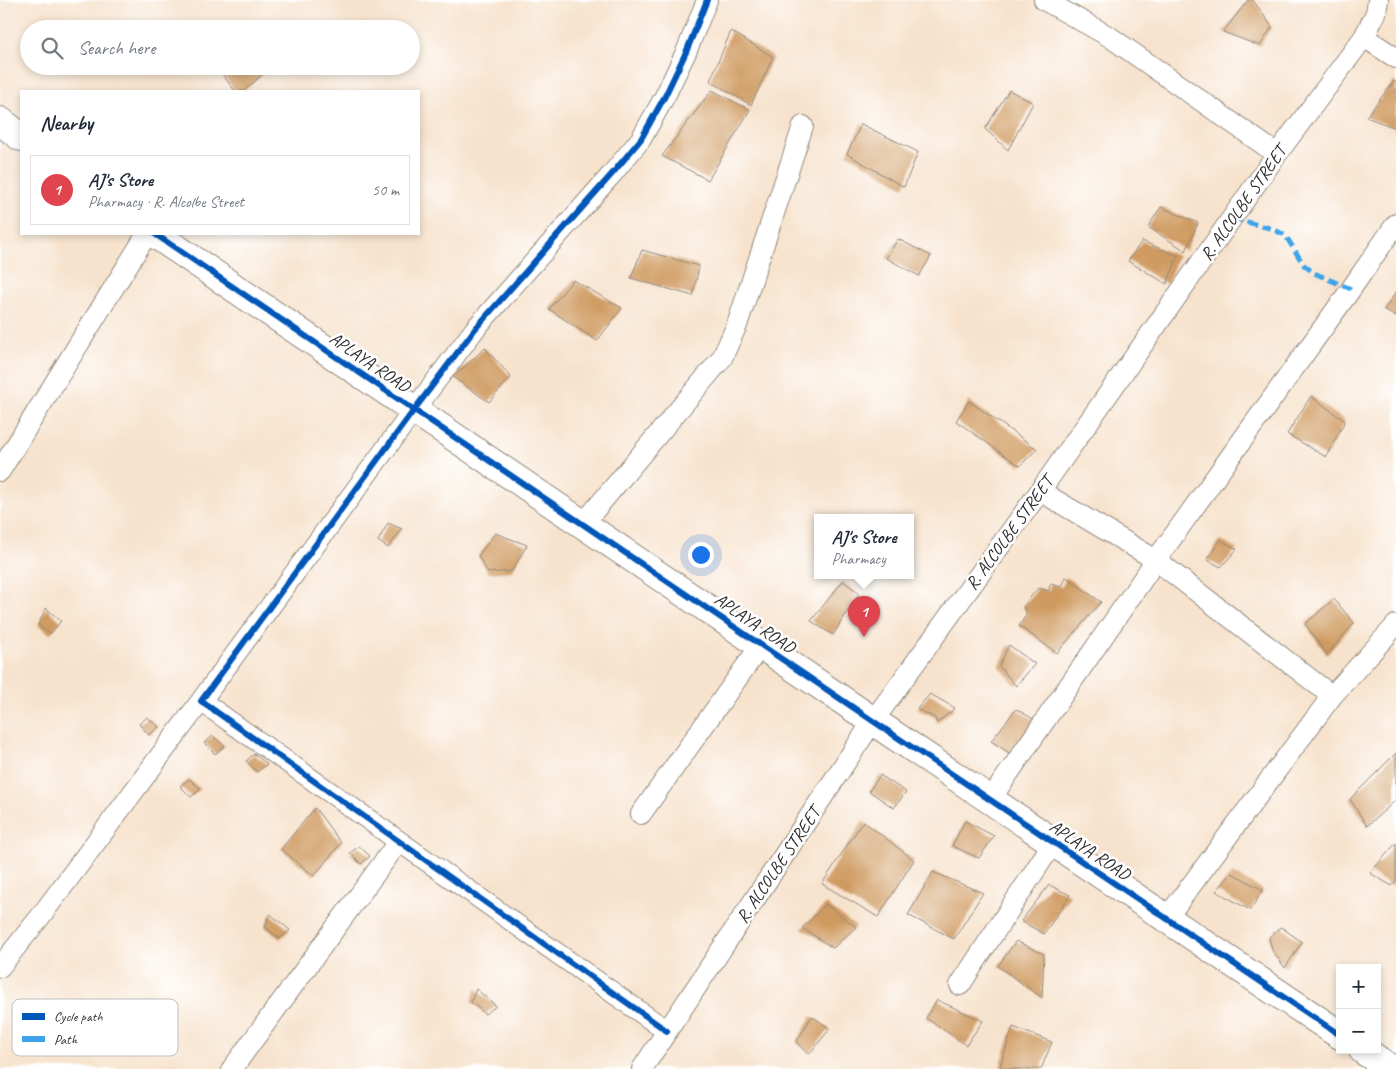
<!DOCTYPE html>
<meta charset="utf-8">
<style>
body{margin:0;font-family:Caveat,sans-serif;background:#f2f2f3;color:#1f2937}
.controls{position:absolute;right:15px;bottom:15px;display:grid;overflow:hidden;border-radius:0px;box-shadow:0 2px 8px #0003}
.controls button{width:45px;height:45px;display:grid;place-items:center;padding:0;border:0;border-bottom:1px solid #e0e1e3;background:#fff;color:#1f2937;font:25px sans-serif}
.you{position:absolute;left:700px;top:554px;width:18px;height:18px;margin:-12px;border:4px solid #fff;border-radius:50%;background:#1a73e8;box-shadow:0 0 0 8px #1a73e833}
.badge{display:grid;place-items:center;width:32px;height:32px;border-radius:50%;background:#d93025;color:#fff;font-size:16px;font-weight:700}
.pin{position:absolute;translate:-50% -41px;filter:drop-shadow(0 1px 2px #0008)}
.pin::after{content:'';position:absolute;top:26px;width:18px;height:15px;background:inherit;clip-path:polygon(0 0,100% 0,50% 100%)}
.popup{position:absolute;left:814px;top:514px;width:100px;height:65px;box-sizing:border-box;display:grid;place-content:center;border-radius:0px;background:#fff;filter:drop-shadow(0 1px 4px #0005);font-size:16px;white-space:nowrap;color:#747a83}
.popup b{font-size:19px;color:#1f2937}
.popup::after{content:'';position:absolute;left:50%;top:100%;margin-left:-10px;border:10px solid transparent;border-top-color:#fff}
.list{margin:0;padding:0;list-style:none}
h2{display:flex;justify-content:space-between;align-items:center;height:65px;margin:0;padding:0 20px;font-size:21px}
h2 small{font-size:16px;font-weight:400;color:#747a83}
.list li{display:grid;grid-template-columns:32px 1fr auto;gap:15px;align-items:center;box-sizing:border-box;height:70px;margin:0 10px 10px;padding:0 10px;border:1px solid #e0e1e3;border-radius:0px}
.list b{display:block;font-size:19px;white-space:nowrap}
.list p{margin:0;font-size:16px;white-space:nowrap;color:#747a83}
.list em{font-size:16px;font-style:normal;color:#747a83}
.icon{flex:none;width:28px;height:28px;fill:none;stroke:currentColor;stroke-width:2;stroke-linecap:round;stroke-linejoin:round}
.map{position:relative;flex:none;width:1396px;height:1069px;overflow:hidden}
.search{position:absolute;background:#fff;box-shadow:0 2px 8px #0003;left:20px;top:20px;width:400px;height:55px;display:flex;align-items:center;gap:12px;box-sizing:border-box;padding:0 18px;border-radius:28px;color:#747a83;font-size:19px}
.panel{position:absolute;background:#fff;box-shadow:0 2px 8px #0003;left:20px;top:90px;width:400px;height:145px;border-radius:0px}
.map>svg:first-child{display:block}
</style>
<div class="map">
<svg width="1396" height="1069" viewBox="0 0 1396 1069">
<rect width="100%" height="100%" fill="#fff"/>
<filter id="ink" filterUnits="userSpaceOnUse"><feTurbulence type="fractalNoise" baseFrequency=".02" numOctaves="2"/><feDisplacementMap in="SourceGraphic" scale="10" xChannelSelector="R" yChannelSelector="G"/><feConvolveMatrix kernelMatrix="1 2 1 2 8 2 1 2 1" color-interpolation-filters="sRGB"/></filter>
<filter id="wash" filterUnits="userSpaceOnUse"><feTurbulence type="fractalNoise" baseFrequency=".0096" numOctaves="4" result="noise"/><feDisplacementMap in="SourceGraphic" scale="20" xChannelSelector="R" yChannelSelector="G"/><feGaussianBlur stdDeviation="1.12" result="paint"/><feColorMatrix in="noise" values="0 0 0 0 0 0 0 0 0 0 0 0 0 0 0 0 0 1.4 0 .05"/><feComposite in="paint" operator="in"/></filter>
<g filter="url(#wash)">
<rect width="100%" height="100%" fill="#f7e3cd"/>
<g id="blocks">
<path fill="#cf9a5f" d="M 1248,0 L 1253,0 L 1272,27 L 1260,46 L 1223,32 Z
M 731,31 L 773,57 L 751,105 L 710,81 Z
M 222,66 L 272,66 L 244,91 L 235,91 L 219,70 Z
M 1394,81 L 1396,83 L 1396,128 L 1366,117 Z
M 712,90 L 750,110 L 708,180 L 662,156 Z
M 1009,90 L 1033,103 L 1008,150 L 985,129 Z
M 861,124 L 918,152 L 904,187 L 847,154 Z
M 1161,207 L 1198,223 L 1186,251 L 1148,227 Z
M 898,239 L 931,256 L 919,276 L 886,258 Z
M 1142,241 L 1178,256 L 1167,284 L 1128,261 Z
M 642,250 L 699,266 L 693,296 L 631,278 Z
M 573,280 L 622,308 L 597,341 L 549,309 Z
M 1396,292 L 1396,317 L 1384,310 Z
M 485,348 L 511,377 L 489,402 L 453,377 Z
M 1311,396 L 1345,421 L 1326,457 L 1287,434 Z
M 969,401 L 1037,449 L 1020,466 L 956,421 Z
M 388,523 L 402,529 L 388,548 L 378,541 Z
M 495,533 L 527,545 L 512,571 L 488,573 L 478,556 Z
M 1220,540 L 1237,549 L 1221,567 L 1207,560 Z
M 1066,577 L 1101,602 L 1057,653 L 1019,626 L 1027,614 L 1023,607 L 1038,588 L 1049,591 L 1050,584 L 1062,587 Z
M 843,581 L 859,593 L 833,635 L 811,621 Z
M 1334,599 L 1354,623 L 1327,655 L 1305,624 Z
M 46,608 L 61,621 L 50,634 L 38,625 Z
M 1009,645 L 1035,664 L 1016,686 L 999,666 Z
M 930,694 L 955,708 L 937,723 L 935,718 L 917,709 Z
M 1016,709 L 1042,724 L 1017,758 L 991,741 Z
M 147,717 L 159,727 L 149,735 L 139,724 Z
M 213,736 L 225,746 L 215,754 L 204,743 Z
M 1396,753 L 1396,800 L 1367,826 L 1350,799 Z
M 254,754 L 267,764 L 257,772 L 246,761 Z
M 880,775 L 906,792 L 894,808 L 869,791 Z
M 189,779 L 201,789 L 191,797 L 180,786 Z
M 315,808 L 341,843 L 314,876 L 281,849 Z
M 863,821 L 914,860 L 878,917 L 822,884 Z
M 965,821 L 994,836 L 979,858 L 952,846 Z
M 1396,843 L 1396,881 L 1392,886 L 1370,873 Z
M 359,846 L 370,856 L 361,864 L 350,853 Z
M 933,872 L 983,893 L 954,939 L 908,915 Z
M 1232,873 L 1263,890 L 1250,910 L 1216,891 Z
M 1049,885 L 1070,895 L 1044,934 L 1021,921 Z
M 826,904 L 856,927 L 833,948 L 802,928 Z
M 270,914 L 290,930 L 280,939 L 265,927 Z
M 1281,927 L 1302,942 L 1285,968 L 1272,950 L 1269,937 Z
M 1016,941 L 1044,954 L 1042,998 L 998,966 Z
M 476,989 L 496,1006 L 485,1014 L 471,1002 Z
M 937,1000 L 983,1021 L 966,1045 L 926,1018 Z
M 92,1015 L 105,1025 L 94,1033 L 84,1022 Z
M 812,1016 L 830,1029 L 809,1054 L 796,1042 Z
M 1013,1027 L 1052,1042 L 1041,1069 L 1007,1069 L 1000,1066 Z"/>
</g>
</g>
<g filter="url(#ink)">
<use href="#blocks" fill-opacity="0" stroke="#91877c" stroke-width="1"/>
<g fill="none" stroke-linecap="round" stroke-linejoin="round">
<g stroke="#91877c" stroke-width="22">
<path id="street" d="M 1044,0 L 1110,37 L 1277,154
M 1364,37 L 1396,58
M 0,471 L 147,234
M 1040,491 L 1156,560 L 1332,696
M 583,524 L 722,358 L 737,325 L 803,126
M 990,800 L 1156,560 L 1351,289 L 1396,224
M 641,814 L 761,645
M 1166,919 L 1332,696 L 1396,625
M 0,967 L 40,917 L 201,701
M 960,985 L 1053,843
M 667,1031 L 201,701 L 414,410 L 475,329 L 612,174 L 641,139 L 665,96 L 687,50 L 707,0
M 232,1069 L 399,841
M 642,1069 L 873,721 L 1040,491 L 1232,218 L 1277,154 L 1364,37 L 1376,13 L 1378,0"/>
</g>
<g stroke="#91877c" stroke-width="30">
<path id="secondary" d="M 0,121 L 21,137
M 155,234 L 873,721 L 1340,1035
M 1363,1050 L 1391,1069"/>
</g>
<use href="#street" stroke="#fff" stroke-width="20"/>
<use href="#secondary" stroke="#fff" stroke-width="28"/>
<path stroke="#3ea3eb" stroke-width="5" stroke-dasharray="10 5" stroke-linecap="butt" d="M 1232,218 L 1273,229 L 1285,235 L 1304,265 L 1314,273 L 1351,289"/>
<g stroke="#fff" stroke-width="9">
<path id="cycleway" d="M 155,234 L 873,721 L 1340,1035
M 667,1031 L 201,701 L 414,410 L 475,329 L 612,174 L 641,139 L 665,96 L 687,50 L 707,0"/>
</g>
<use href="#cycleway" stroke="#0057b8" stroke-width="6"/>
</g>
</g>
<g text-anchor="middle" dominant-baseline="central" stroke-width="5" stroke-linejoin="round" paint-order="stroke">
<g font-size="18" fill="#2b2b2b" stroke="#fff">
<text transform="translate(1243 203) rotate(-55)">R. ALCOLBE STREET</text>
<text transform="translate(370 362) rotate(34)">APLAYA ROAD</text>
<text transform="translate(1009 533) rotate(-54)">R. ALCOLBE STREET</text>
<text transform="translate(755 623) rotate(34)">APLAYA ROAD</text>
<text transform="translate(1090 850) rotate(34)">APLAYA ROAD</text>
<text transform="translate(778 865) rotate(-56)">R. ALCOLBE STREET</text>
</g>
</g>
<rect x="12" y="999" width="166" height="57" rx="8" fill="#fff" stroke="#bfbfbf" stroke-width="1"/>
<rect x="22" y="1013" width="23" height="7" fill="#0057b8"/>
<rect x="22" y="1036" width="23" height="6" fill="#3ea3eb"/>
<g font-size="14" fill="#2b2b2b">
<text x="54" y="1021">Cycle path</text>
<text x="54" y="1044">Path</text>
</g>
</svg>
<div class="controls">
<button>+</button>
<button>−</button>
</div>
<div class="you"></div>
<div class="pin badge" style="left:864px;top:637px;background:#e0444e">1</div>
<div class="popup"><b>AJ's Store</b>Pharmacy</div>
<div class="search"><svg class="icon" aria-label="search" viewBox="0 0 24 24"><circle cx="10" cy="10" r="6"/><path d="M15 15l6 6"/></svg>Search here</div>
<section class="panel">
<h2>Nearby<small></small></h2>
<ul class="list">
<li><span class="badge" style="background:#e0444e">1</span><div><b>AJ's Store</b><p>Pharmacy · R. Alcolbe Street</p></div><em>50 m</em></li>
</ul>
</section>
</div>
